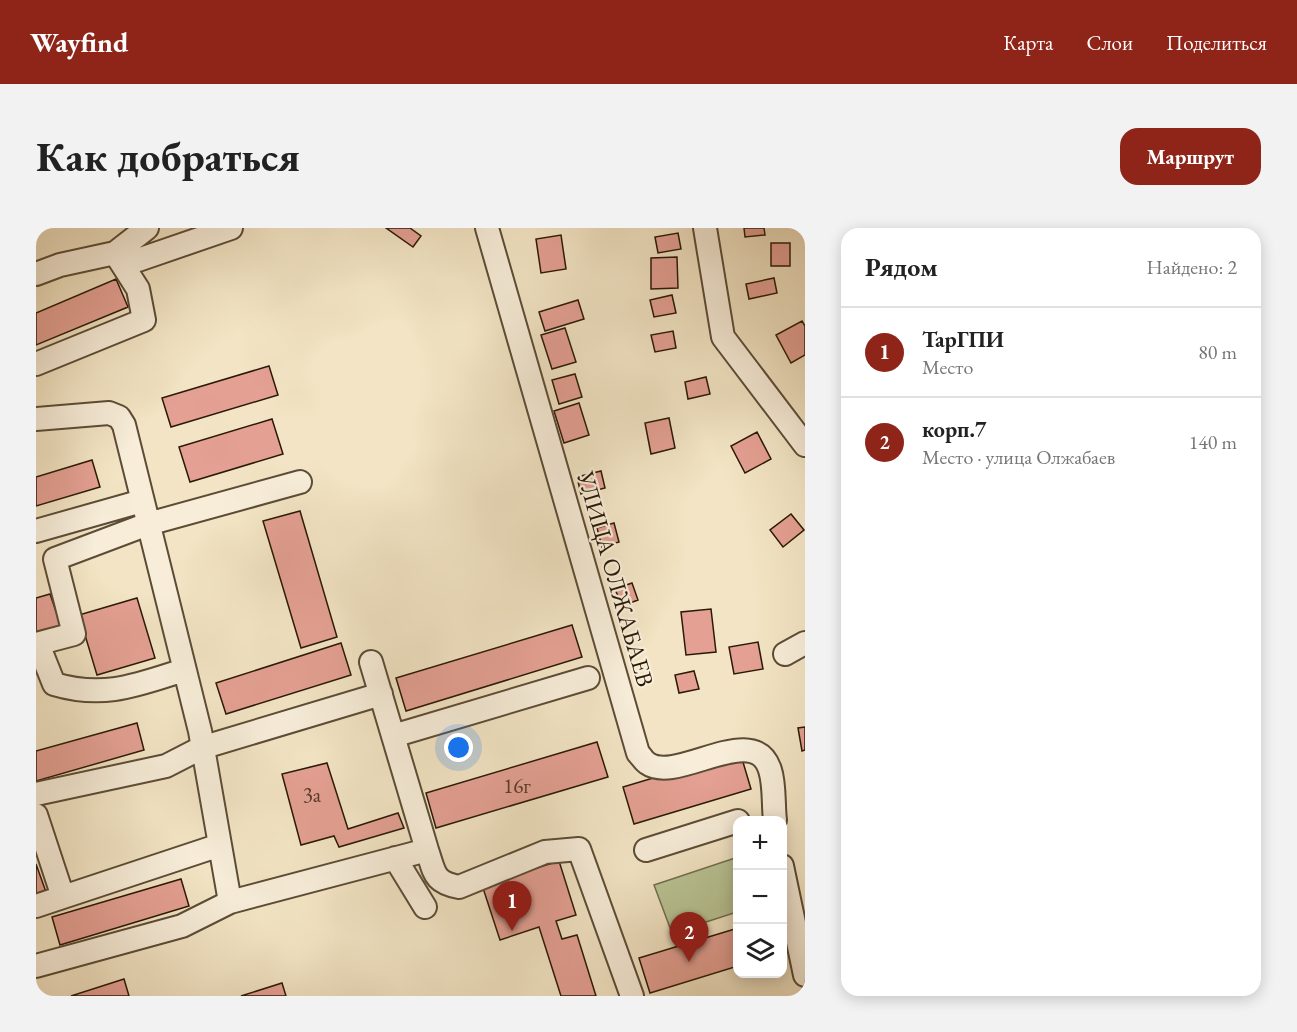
<!DOCTYPE html>
<html lang="ru">
<meta charset="utf-8">
<style>
body{margin:0;font-family:"EB Garamond",serif;background:#f2f2f2;color:#222}
.controls{position:absolute;right:18px;bottom:18px;display:grid;overflow:hidden;border-radius:12px;box-shadow:0 3px 15px #0003}
.controls button{width:54px;height:54px;display:grid;place-items:center;padding:0;border:0;border-bottom:2px solid #e0e0e0;background:#fff;color:#222;font:30px sans-serif}
.you{position:absolute;left:423px;top:520px;width:21px;height:21px;margin:-15px;border:4px solid #fff;border-radius:50%;background:#1a73e8;box-shadow:0 0 0 9px #1a73e833}
.badge{display:grid;place-items:center;width:39px;height:39px;border-radius:50%;background:#8f2418;color:#fff;font-size:20px;font-weight:700}
.pin{position:absolute;translate:-50% -50px;filter:drop-shadow(0 2px 3px #0008)}
.pin::after{content:'';position:absolute;top:32px;width:21px;height:18px;background:inherit;clip-path:polygon(0 0,100% 0,50% 100%)}
.list{margin:0;padding:0;list-style:none}
h2{display:flex;justify-content:space-between;align-items:center;height:78px;margin:0;padding:0 24px;font-size:26px}
h2 small{font-size:20px;font-weight:400;color:#767676}
.list li{display:grid;grid-template-columns:39px 1fr auto;gap:18px;align-items:center;box-sizing:border-box;height:90px;padding:0 24px;border-top:2px solid #e0e0e0}
.list b{display:block;font-size:22px;white-space:nowrap}
.list p{margin:0;font-size:20px;white-space:nowrap;color:#767676}
.list em{font-size:20px;font-style:normal;color:#767676}
.icon{flex:none;width:33px;height:33px;fill:none;stroke:currentColor;stroke-width:2;stroke-linecap:round;stroke-linejoin:round}
.map{position:relative;flex:none;width:769px;height:768px;overflow:hidden;border-radius:18px}
header{display:flex;align-items:center;gap:36px;box-sizing:border-box;height:84px;padding:0 30px;background:#8f2418;color:#fff}
header strong{font-size:28px}
nav{display:flex;gap:33px;margin-inline-start:auto;font-size:21px}
.intro{display:flex;align-items:center;justify-content:space-between;box-sizing:border-box;height:144px;padding:0 36px}
h1{margin:0;font-size:42px}
.button{padding:15px 27px;border-radius:18px;background:#8f2418;color:#fff;font-size:21px;font-weight:700}
main{display:flex;gap:36px;padding:0 36px}
aside{flex:1;background:#fff;border-radius:18px;box-shadow:0 3px 15px #0003}
.map>svg:first-child{display:block}
</style>
<header>
<strong>Wayfind</strong>
<nav><a>Карта</a><a>Слои</a><a>Поделиться</a></nav>
</header>
<div class="intro"><h1>Как добраться</h1><a class="button">Маршрут</a></div>
<main>
<div class="map">
<svg width="769" height="768" viewBox="0 0 769 768">
<rect width="100%" height="100%" fill="#f2e4c4"/>
<filter id="stains"><feTurbulence type="fractalNoise" baseFrequency=".00333" numOctaves="4"/><feColorMatrix values="0 0 0 0 .2 0 0 0 0 .09 0 0 0 0 .02 0 0 0 .5 -.17"/></filter>
<radialGradient id="worn" r=".72"><stop offset=".6" stop-color="#630" stop-opacity="0"/><stop offset="1" stop-color="#630" stop-opacity=".3"/></radialGradient>
<path fill="#b9c495" stroke="#726e4e" stroke-width="1.5" d="M 699,630 L 701,684 L 636,705 L 618,657 Z"/>
<path fill="#e4a093" stroke="#2a1907" stroke-width="1.5" d="M 350,0 L 374,0 L 385,8 L 377,19 Z
M 708,0 L 728,0 L 729,7 L 709,9 Z
M 642,5 L 645,21 L 622,25 L 619,9 Z
M 525,7 L 530,41 L 505,45 L 500,11 Z
M 735,15 L 754,15 L 754,38 L 735,38 Z
M 641,29 L 642,60 L 615,61 L 615,30 Z
M 738,50 L 741,65 L 713,71 L 710,56 Z
M 80,51 L 92,79 L 0,117 L 0,85 Z
M 636,67 L 640,85 L 618,89 L 614,72 Z
M 542,72 L 548,91 L 509,103 L 503,84 Z
M 766,93 L 769,98 L 769,127 L 755,135 L 740,107 Z
M 529,100 L 540,134 L 516,141 L 505,107 Z
M 637,103 L 640,120 L 619,124 L 615,107 Z
M 233,138 L 242,167 L 135,199 L 126,170 Z
M 539,146 L 546,169 L 523,176 L 516,152 Z
M 670,149 L 674,166 L 652,171 L 649,154 Z
M 543,175 L 553,207 L 528,215 L 518,183 Z
M 633,190 L 639,220 L 615,226 L 609,195 Z
M 236,191 L 247,226 L 154,254 L 143,219 Z
M 721,204 L 735,231 L 709,245 L 695,218 Z
M 56,232 L 64,259 L 0,278 L 0,249 Z
M 565,243 L 569,260 L 545,266 L 541,249 Z
M 264,283 L 301,409 L 265,420 L 227,293 Z
M 755,286 L 768,302 L 747,319 L 734,302 Z
M 578,295 L 583,314 L 566,319 L 561,300 Z
M 596,355 L 602,372 L 586,378 L 579,361 Z
M 14,366 L 25,398 L 0,406 L 0,370 Z
M 101,370 L 119,430 L 61,447 L 43,387 Z
M 675,381 L 680,424 L 650,427 L 645,384 Z
M 536,397 L 546,429 L 370,483 L 360,450 Z
M 722,414 L 727,441 L 698,446 L 693,419 Z
M 305,415 L 315,447 L 190,486 L 180,455 Z
M 658,443 L 663,461 L 643,465 L 639,447 Z
M 101,495 L 108,522 L 0,553 L 0,523 Z
M 769,499 L 769,522 L 766,523 L 762,500 Z
M 561,514 L 572,549 L 400,600 L 390,565 Z
M 704,524 L 715,561 L 598,596 L 587,559 Z
M 291,535 L 312,601 L 362,585 L 368,600 L 303,619 L 298,608 L 265,617 L 246,546 Z
M 523,633 L 540,687 L 520,693 L 526,711 L 541,707 L 560,768 L 525,768 L 503,699 L 464,712 L 446,657 Z
M 0,636 L 10,664 L 0,667 Z
M 145,651 L 153,678 L 24,717 L 16,689 Z
M 702,700 L 702,738 L 614,765 L 603,730 Z
M 88,751 L 93,768 L 35,768 Z
M 246,755 L 250,768 L 205,768 Z"/>
<g fill="none" stroke-linecap="round" stroke-linejoin="round">
<g stroke="#5c4c36" stroke-width="26">
<path id="minor" d="M 451,0 L 602,525 C 605,528 608,533 611,535 C 641,557 718,491 734,542 C 739,557 737,577 739,592
M 669,0 L 687,109 L 769,217
M 0,46 L 24,37 L 79,25 L 102,32 L 195,0
M 0,136 L 108,92 L 102,61 L 79,25 L 111,0
M 0,191 L 73,185 L 83,189 L 88,197 L 164,503 L 194,674
M 0,303 L 106,273
M 0,416 L 38,406 L 19,331 L 112,296 L 264,254
M 2,416 L 18,456 C 68,471 101,457 148,442
M 749,426 L 769,415
M 357,508 L 552,450
M 0,566 L 130,538 L 165,520 L 345,466
M 0,587 L 27,669 L 0,678
M 391,622 C 399,645 397,654 423,659 L 509,624 L 543,621 L 596,768
M 610,622 L 702,593
M 359,630 L 389,679
M 746,638 L 769,747
M 27,669 L 184,617
M 0,738 L 146,698 L 194,674 L 391,622 L 335,434"/>
</g>
<use href="#minor" stroke="#f7edd9" stroke-width="22"/>
</g>
<g text-anchor="middle" dominant-baseline="central" stroke-width="4.5" stroke-linejoin="round" paint-order="stroke">
<g font-size="21" fill="#583b2a">
<text x="481" y="557">16г</text>
<text x="276" y="566">3а</text>
</g>
<g font-size="24" fill="#2a1907" stroke="#f7edd9">
<text transform="translate(580 351) rotate(74)">УЛИЦА ОЛЖАБАЕВ</text>
</g>
</g>
<rect width="100%" height="100%" filter="url(#stains)"/>
<rect width="100%" height="100%" fill="url(#worn)"/>
</svg>
<div class="controls">
<button>+</button>
<button>−</button>
<button><svg class="icon" aria-label="layers" viewBox="0 0 24 24"><path d="M12 4l9 5-9 5-9-5zM3 14l9 5 9-5"/></svg></button>
</div>
<div class="you"></div>
<div class="pin badge" style="left:476px;top:703px">1</div>
<div class="pin badge" style="left:653px;top:734px">2</div>
</div>
<aside>
<h2>Рядом<small>Найдено: 2</small></h2>
<ul class="list">
<li><span class="badge">1</span><div><b>ТарГПИ</b><p>Место</p></div><em>80 m</em></li>
<li><span class="badge">2</span><div><b>корп.7</b><p>Место · улица Олжабаев</p></div><em>140 m</em></li>
</ul>
</aside>
</main>
